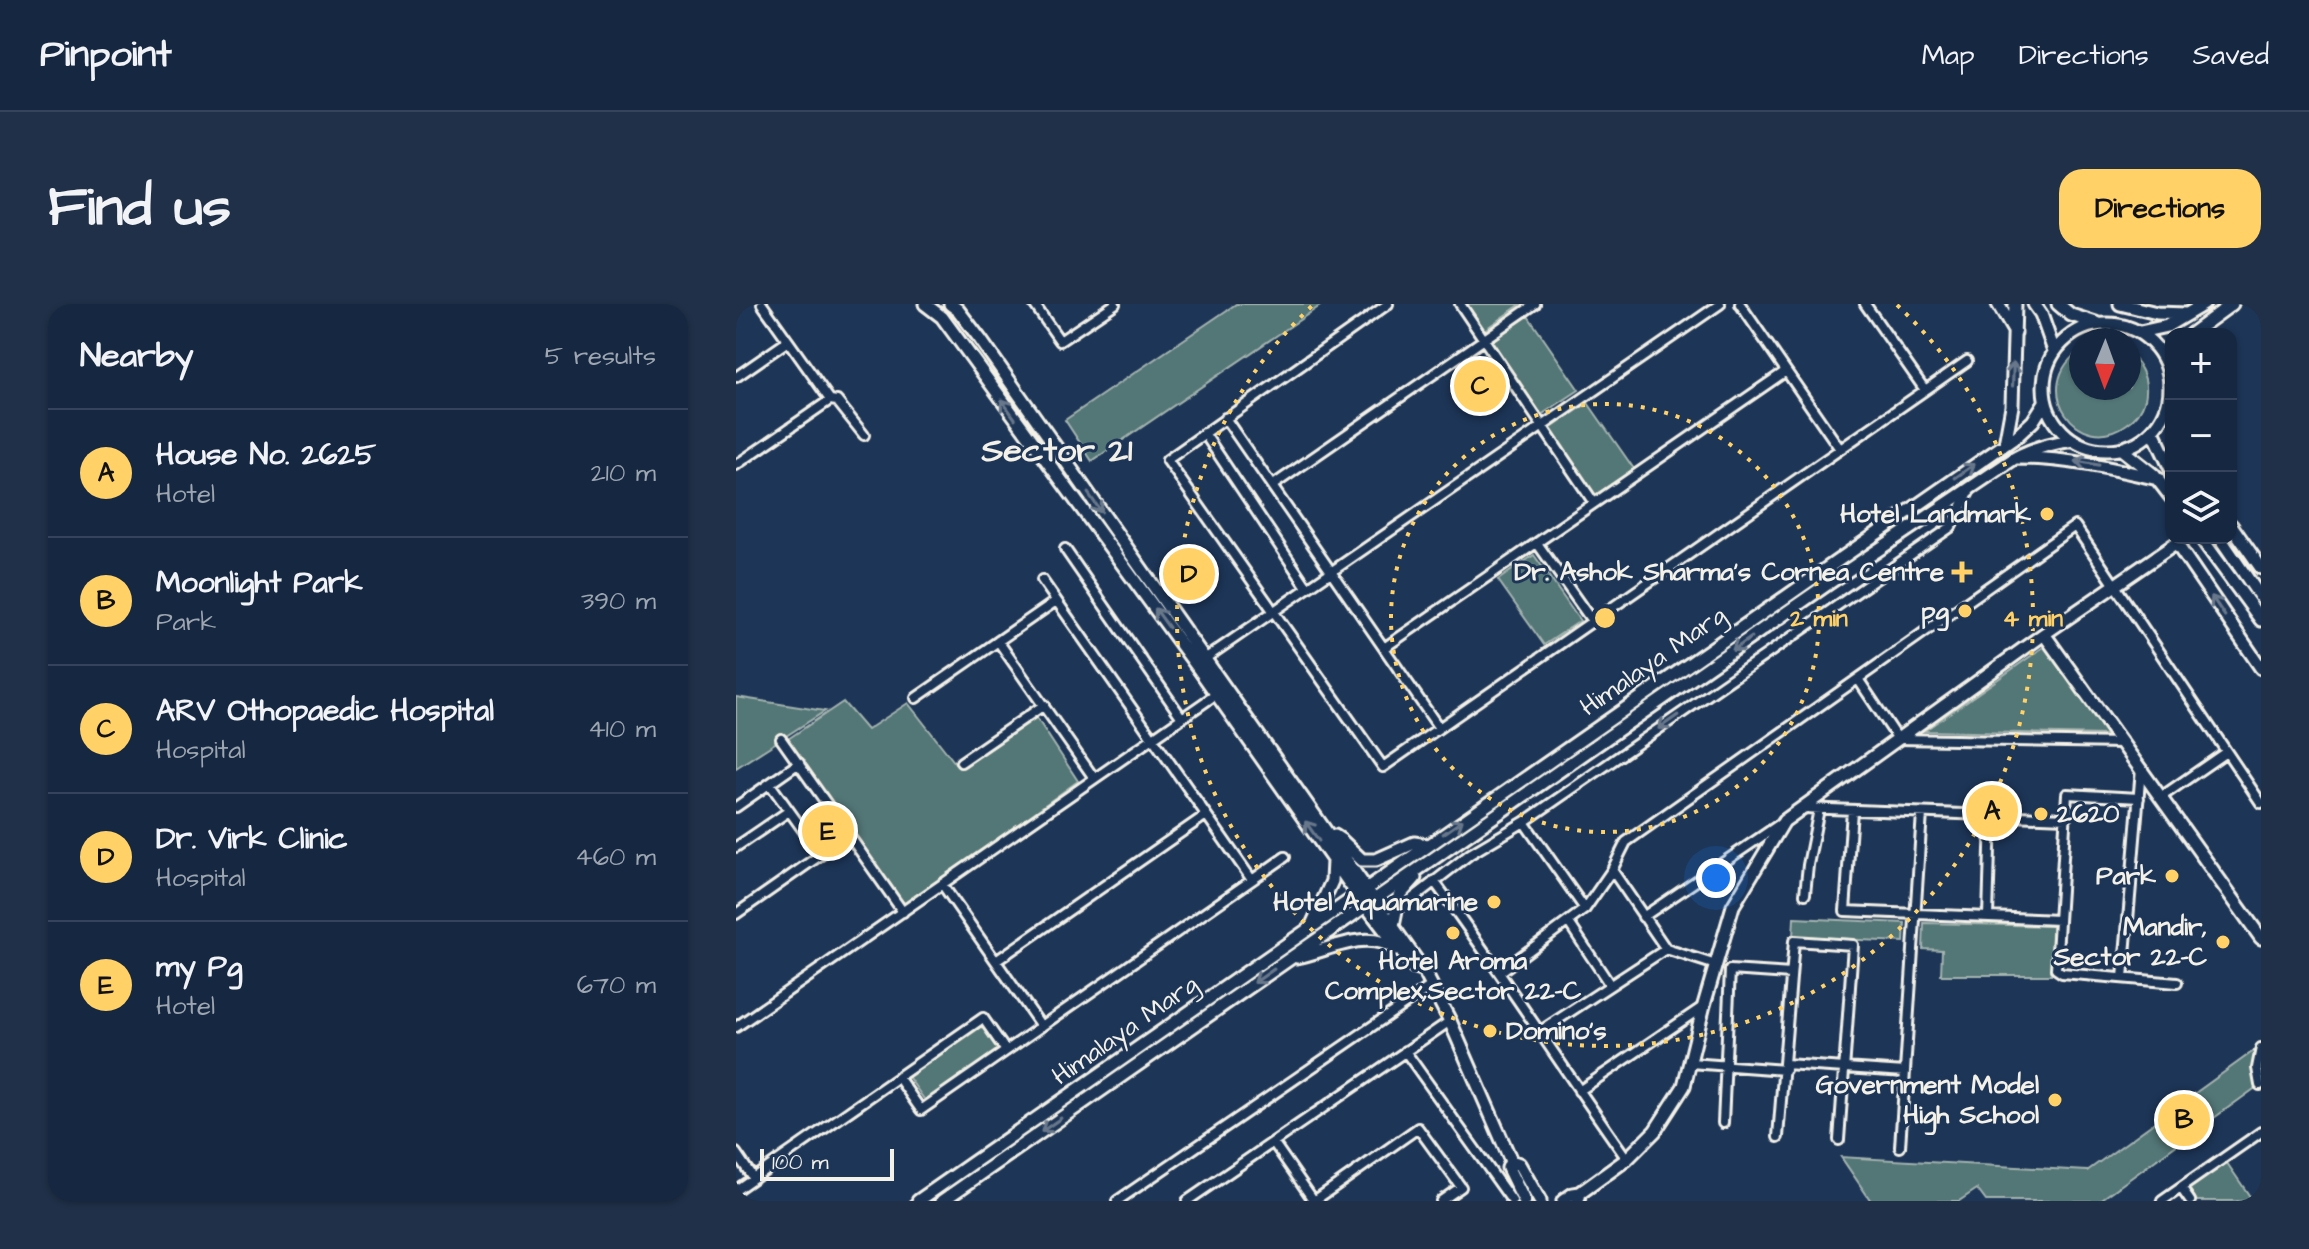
<!DOCTYPE html>
<meta charset="utf-8">
<style>
body{margin:0;font-family:"Architects Daughter",sans-serif;background:#1f3048;color:#f1f3f6}
.controls{position:absolute;right:24px;top:24px;display:grid;overflow:hidden;border-radius:16px;box-shadow:0 2px 6px #0004}
.controls button{width:72px;height:72px;display:grid;place-items:center;padding:0;border:0;border-bottom:2px solid #35445a;background:#162841;color:#f1f3f6;font:40px sans-serif}
.compass{position:absolute;left:1333px;top:24px;width:72px;height:72px;border-radius:50%;background:#162841;box-shadow:0 2px 6px #0004;rotate:181deg}
.scale{position:absolute;left:24px;bottom:20px;width:134px;box-sizing:border-box;padding-left:8px;border:4px solid #f4f1e8;border-top:0;font-size:22px;line-height:28px;white-space:nowrap;color:#f4f1e8;-webkit-text-stroke:6px #1d3557;paint-order:stroke}
.you{position:absolute;left:980px;top:574px;width:28px;height:28px;margin:-20px;border:6px solid #fff;border-radius:50%;background:#1a73e8;box-shadow:0 0 0 12px #1a73e833}
.badge{display:grid;place-items:center;width:52px;height:52px;border-radius:50%;background:#ffd166;color:#111;font-size:26px;font-weight:700}
.pin{position:absolute;translate:-50% -50%;border:4px solid #fff;box-shadow:0 2px 8px #0006}
.list{margin:0;padding:0;list-style:none}
h2{display:flex;justify-content:space-between;align-items:center;height:104px;margin:0;padding:0 32px;font-size:34px}
h2 small{font-size:26px;font-weight:400;color:#9ea6b1}
.list li{display:grid;grid-template-columns:52px 1fr auto;gap:24px;align-items:center;box-sizing:border-box;height:128px;padding:0 32px;border-top:2px solid #35445a}
.list b{display:block;font-size:30px;white-space:nowrap}
.list p{margin:0;font-size:26px;white-space:nowrap;color:#9ea6b1}
.list em{font-size:26px;font-style:normal;color:#9ea6b1}
.icon{flex:none;width:44px;height:44px;fill:none;stroke:currentColor;stroke-width:2;stroke-linecap:round;stroke-linejoin:round}
.map{position:relative;flex:none;width:1525px;height:897px;overflow:hidden;border-radius:24px}
header{display:flex;align-items:center;gap:48px;box-sizing:border-box;height:112px;padding:0 40px;background:#162841;border-bottom:2px solid #35445a}
header strong{font-size:38px}
nav{display:flex;gap:44px;margin-inline-start:auto;font-size:28px}
.intro{display:flex;align-items:center;justify-content:space-between;box-sizing:border-box;height:192px;padding:0 48px}
h1{margin:0;font-size:56px}
.button{padding:20px 36px;border-radius:24px;background:#ffd166;color:#111;font-size:28px;font-weight:700}
main{display:flex;gap:48px;padding:0 48px}
aside{flex:1;background:#162841;border-radius:24px;box-shadow:0 2px 6px #0004}
.map>svg:first-child{display:block}
</style>
<header>
<strong>Pinpoint</strong>
<nav><a>Map</a><a>Directions</a><a>Saved</a></nav>
</header>
<div class="intro"><h1>Find us</h1><a class="button">Directions</a></div>
<main>
<aside>
<h2>Nearby<small>5 results</small></h2>
<ul class="list">
<li><span class="badge">A</span><div><b>House No. 2625</b><p>Hotel</p></div><em>210 m</em></li>
<li><span class="badge">B</span><div><b>Moonlight Park</b><p>Park</p></div><em>390 m</em></li>
<li><span class="badge">C</span><div><b>ARV Othopaedic Hospital</b><p>Hospital</p></div><em>410 m</em></li>
<li><span class="badge">D</span><div><b>Dr. Virk Clinic</b><p>Hospital</p></div><em>460 m</em></li>
<li><span class="badge">E</span><div><b>my Pg</b><p>Hotel</p></div><em>670 m</em></li>
</ul>
</aside>
<div class="map">
<svg width="1525" height="897" viewBox="0 0 1525 897">
<rect width="100%" height="100%" fill="#1d3557"/>
<filter id="ink" filterUnits="userSpaceOnUse"><feTurbulence type="fractalNoise" baseFrequency=".0125" numOctaves="2"/><feDisplacementMap in="SourceGraphic" scale="16" xChannelSelector="R" yChannelSelector="G"/><feConvolveMatrix kernelMatrix="1 2 1 2 8 2 1 2 1" color-interpolation-filters="sRGB"/></filter>
<g filter="url(#ink)">
<path fill="#537676" stroke="#a4b4af" stroke-width="2" d="M 500,0 L 587,0 L 356,157 L 329,116 Z
M 730,0 L 785,0 L 748,26 Z
M 792,12 L 843,86 L 805,111 L 755,37 Z
M 1345,46 L 1345,84 L 1393,84 L 1393,50 C 1406,62 1413,77 1409,95 C 1406,106 1400,114 1391,120 C 1343,155 1291,83 1345,46 Z
M 852,99 L 898,165 L 859,191 L 814,125 Z
M 798,251 L 844,317 L 808,341 L 762,276 Z
M 1309,342 L 1371,431 L 1188,427 Z
M 0,393 L 89,407 L 0,464 Z
M 107,398 L 131,426 L 172,399 L 223,464 L 300,413 L 342,477 L 169,602 L 49,437 Z
M 1058,614 L 1169,619 L 1168,638 L 1057,633 Z
M 1188,619 L 1316,622 L 1315,671 L 1205,671 L 1206,646 L 1187,645 Z
M 244,720 L 263,748 L 190,798 L 171,771 Z
M 1519,746 L 1525,755 L 1525,780 L 1363,897 L 1250,897 L 1241,885 L 1223,897 L 1135,897 L 1105,853 L 1351,867 Z
M 1491,859 L 1517,897 L 1461,897 L 1453,884 Z"/>
<g fill="none" stroke-linecap="round" stroke-linejoin="round">
<g stroke="#f4f1e8" stroke-width="14">
<path id="street" d="M 26,0 L 94,96 L 101,97 L 128,131
M 298,0 L 324,37 L 379,0
M 652,0 L 431,156 L 647,463 L 1231,57
M 724,0 L 858,199
M 1004,0 L 1104,145
M 1129,0 L 1189,86
M 0,73 L 52,37
M 489,114 L 703,424
M 468,129 L 571,283
M 0,161 L 94,96
M 536,182 L 799,0
M 801,239 L 856,317
M 329,245 L 446,414
M 306,276 L 516,576
M 262,337 L 358,474
M 648,344 L 1050,67
M 467,356 L 984,0
M 1122,375 L 1162,435 L 1387,439
M 180,394 L 320,297
M 45,435 L 167,608
M 225,458 L 308,401
M 34,480 L 85,551
M 1425,493 L 1490,448
M 1403,494 L 1331,490 L 1320,665 L 1326,669 L 1441,679
M 0,503 L 63,459
M 1067,504 L 1330,514
M 1116,506 L 1109,607 L 1323,616
M 788,518 L 849,605
M 0,543 L 53,507
M 876,566 L 930,645 L 980,661
M 698,577 C 765,668 826,763 891,855
M 206,580 L 305,722
M 1069,590 L 1072,561 L 1083,505
M 672,598 L 734,550 L 788,518 L 1215,223 L 1234,186
M 0,610 L 113,531
M 907,613 L 1044,520
M 1252,613 L 1255,511
M 833,619 L 874,681
M 260,657 L 470,511
M 764,668 L 849,605 L 876,566 L 890,538 L 1339,222 L 1525,499
M 1387,674 L 1405,465
M 0,723 L 482,389
M 803,728 L 930,645
M 669,747 L 776,897
M 954,759 L 1049,766
M 1049,760 L 1169,768
M 162,773 L 185,806 L 549,553
M 1524,781 L 1521,764 L 1525,744
M 843,787 L 968,702
M 987,819 L 994,666 L 1055,670
M 1042,833 L 1058,637 L 1117,641 L 1103,836
M 537,838 L 578,897
M 1164,843 L 1186,509
M 0,849 L 17,874
M 1445,884 L 1454,897
M 0,886 L 247,714 L 270,747
M 381,897 L 695,682
M 451,897 L 714,717
M 578,897 L 682,824 L 725,883 L 705,897
M 1426,897 L 1525,828"/>
</g>
<g stroke="#f4f1e8" stroke-width="17">
<path id="secondary" d="M 189,0 L 206,13 L 460,361 L 621,590 L 678,664
M 214,0 L 222,6 L 244,35 L 688,667 L 714,717 L 775,857
M 1262,0 L 1279,29
M 1298,0 L 1305,10 L 1318,47
M 1322,0 L 1335,11 L 1360,19
M 1384,0 L 1421,9 L 1451,10
M1308 83a63 63 0 1 1 126 0a63 63 0 1 1-126 0Z
M 1404,28 L 1431,22 L 1468,0
M 1455,30 L 1496,0
M 1417,127 L 1435,165
M 1269,140 L 1276,102 L 1279,0
M 1385,145 L 1418,171 L 1435,193
M 1281,154 C 1330,154 1375,164 1422,175
M 1495,221 L 1525,264
M 1465,234 L 1525,316
M 1484,234 L 1525,294
M 1440,239 L 1525,364
M 1308,330 L 1525,634
M 599,532 L 605,536 L 626,556 L 640,556 L 678,539 L 692,541
M 576,621 L 596,577 L 597,557
M 657,622 L 663,592 L 679,574
M 561,653 C 593,647 629,624 660,645
M 844,889 L 891,855 L 919,827 L 948,782 L 968,701 L 997,602 L 1048,517 L 1308,330 L 1448,234
M 182,897 L 1281,132 L 1297,117 L 1309,98
M 206,897 L 1093,279 L 1279,154 C 1297,144 1316,139 1337,136
M 788,897 L 772,864 L 775,857 L 783,860 L 804,897
M 827,897 L 837,890 L 844,889 L 842,897"/>
</g>
<use href="#street" stroke="#1d3557" stroke-width="8"/>
<use href="#secondary" stroke="#1d3557" stroke-width="11"/>
</g>
<defs><path id="oneway-shaft" d="M-6 0H5M1.5-3L5.5 0L1.5 3" fill="none" stroke-width="1.6" stroke-linecap="round" stroke-linejoin="round" transform="scale(2)"/></defs>
<g stroke="#68778a">
<use href="#oneway-shaft" transform="translate(1277 70) rotate(-88)"/>
<use href="#oneway-shaft" transform="translate(272 105) rotate(-126)"/>
<use href="#oneway-shaft" transform="translate(1351 159) rotate(-170)"/>
<use href="#oneway-shaft" transform="translate(1229 167) rotate(-35)"/>
<use href="#oneway-shaft" transform="translate(359 199) rotate(55)"/>
<use href="#oneway-shaft" transform="translate(1482 302) rotate(-124)"/>
<use href="#oneway-shaft" transform="translate(426 314) rotate(-126)"/>
<use href="#oneway-shaft" transform="translate(1006 340) rotate(145)"/>
<use href="#oneway-shaft" transform="translate(932 418) rotate(145)"/>
<use href="#oneway-shaft" transform="translate(717 523) rotate(-35)"/>
<use href="#oneway-shaft" transform="translate(576 527) rotate(-125)"/>
<use href="#oneway-shaft" transform="translate(528 672) rotate(145)"/>
<use href="#oneway-shaft" transform="translate(315 821) rotate(145)"/>
</g>
</g>
<g fill="none" stroke="#ffd166" stroke-width="4" stroke-dasharray="4 8">
<circle cx="869" cy="314" r="214"/>
<path d="M1161 1A428 428 0 1 1 577 1"/>
</g>
<g fill="#ffd166" stroke="#1d3557" stroke-width="3">
<circle cx="1311" cy="210" r="8"/>
<path d="M1222 256h8v8h8v8h-8v8h-8v-8h-8v-8h8z"/>
<circle cx="1229" cy="307" r="8"/>
<circle cx="1305" cy="510" r="8"/>
<circle cx="1436" cy="572" r="8"/>
<circle cx="758" cy="598" r="8"/>
<circle cx="717" cy="629" r="8"/>
<circle cx="1487" cy="638" r="8"/>
<circle cx="754" cy="727" r="8"/>
<circle cx="1319" cy="796" r="8"/>
</g>
<g text-anchor="middle" dominant-baseline="central" stroke-width="6" stroke-linejoin="round" paint-order="stroke">
<g font-size="26" font-weight="bold" fill="#f4f1e8" stroke="#1d3557" text-anchor="end">
<text x="1295" y="210">Hotel Landmark</text>
<text x="1208" y="268">Dr. Ashok Sharma's Cornea Centre</text>
<text x="1213" y="307">pg</text>
<text x="1321" y="510" text-anchor="start">2620</text>
<text x="1420" y="572">Park</text>
<text x="742" y="598">Hotel Aquamarine</text>
<text x="1471" y="623">Mandir,<tspan x="1471" dy="30">Sector 22-C</tspan></text>
<text x="717" y="657" text-anchor="middle">Hotel Aroma<tspan x="717" dy="30">Complex,Sector 22-C</tspan></text>
<text x="770" y="727" text-anchor="start">Domino's</text>
<text x="1303" y="781">Government Model<tspan x="1303" dy="30">High School</tspan></text>
</g>
<g font-size="26" fill="#f4f1e8" stroke="#1d3557">
<text transform="translate(917 357) rotate(-35)">Himalaya Marg</text>
<text transform="translate(389 726) rotate(-35)">Himalaya Marg</text>
</g>
<g font-size="34" font-weight="bold" fill="#f4f1e8" stroke="#1d3557">
<text x="321" y="147">Sector 21</text>
</g>
</g>
<circle cx="869" cy="314" r="12" fill="#ffd166" stroke="#1d3557" stroke-width="4"/>
<g font-size="24" text-anchor="middle" font-weight="bold" fill="#ffd166" stroke="#1d3557" stroke-width="6" stroke-linejoin="round" paint-order="stroke">
<text x="1083" y="322">2 min</text>
<text x="1297" y="322">4 min</text>
</g>
</svg>
<div class="controls">
<button>+</button>
<button>−</button>
<button><svg class="icon" aria-label="layers" viewBox="0 0 24 24"><path d="M12 4l9 5-9 5-9-5zM3 14l9 5 9-5"/></svg></button>
</div>
<svg class="compass" viewBox="-18 -18 36 36"><path d="M0-13l5 13h-10z" fill="#e53935"/><path d="M0 13l5-13h-10z" fill="#9ea6b1"/></svg>
<div class="scale">100 m</div>
<div class="you"></div>
<div class="pin badge" style="left:1256px;top:507px">A</div>
<div class="pin badge" style="left:1448px;top:816px">B</div>
<div class="pin badge" style="left:744px;top:82px">C</div>
<div class="pin badge" style="left:453px;top:270px">D</div>
<div class="pin badge" style="left:92px;top:527px">E</div>
</div>
</main>
